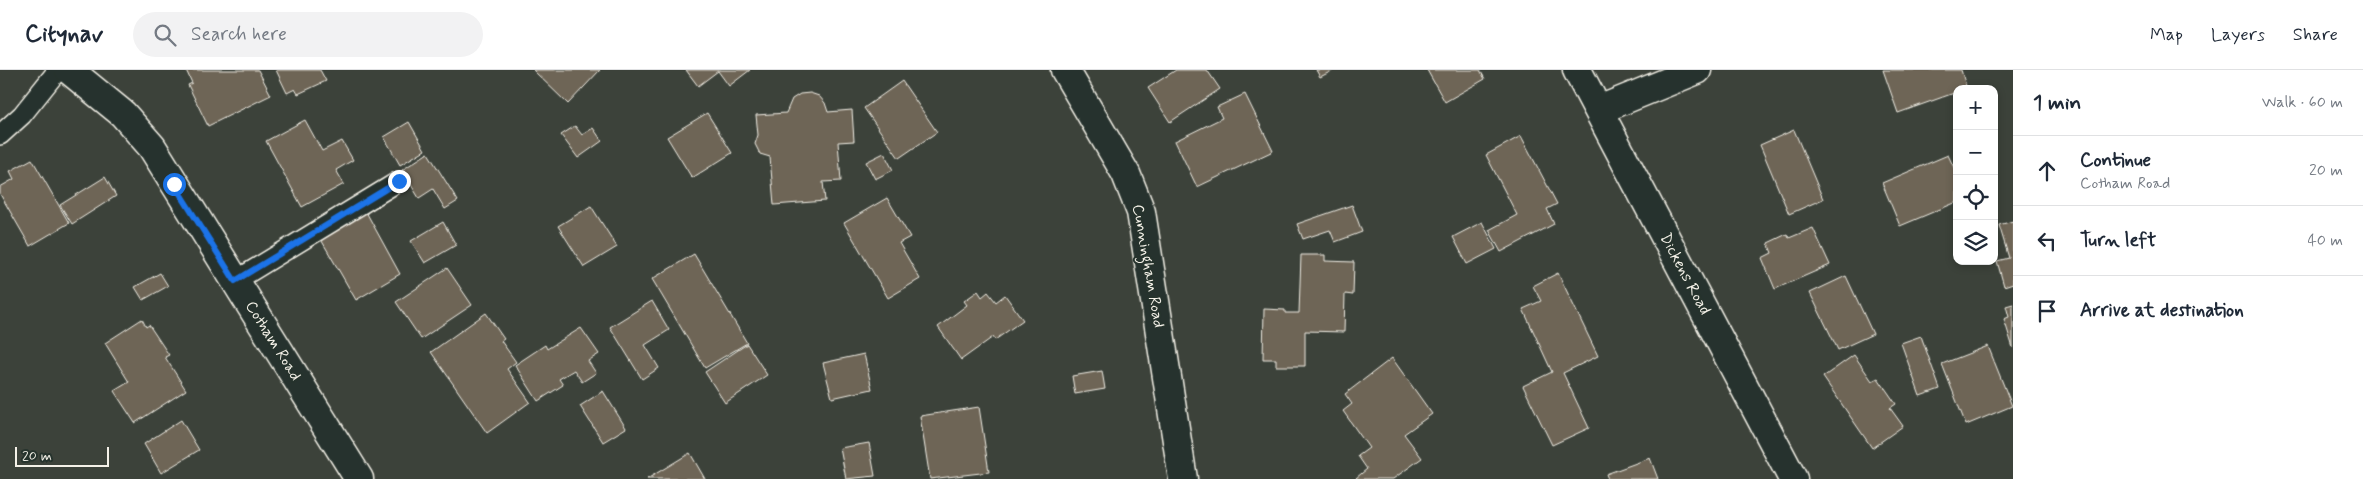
<!DOCTYPE html>
<meta charset="utf-8">
<style>
body{margin:0;font-family:Mynerve,sans-serif;background:#f2f2f3;color:#1f2937}
.controls{position:absolute;right:15px;top:15px;display:grid;overflow:hidden;border-radius:10px;box-shadow:0 2px 8px #0003}
.controls button{width:45px;height:45px;display:grid;place-items:center;padding:0;border:0;border-bottom:1px solid #e0e1e3;background:#fff;color:#1f2937;font:25px sans-serif}
.scale{position:absolute;left:15px;bottom:12px;width:94px;box-sizing:border-box;padding-left:5px;border:2px solid #f4f1e8;border-top:0;font-size:14px;line-height:18px;white-space:nowrap;color:#f4f1e8;-webkit-text-stroke:4px #26332d;paint-order:stroke}
.stop{position:absolute;width:15px;height:15px;margin:-11px;border:4px solid #1a73e8;border-radius:50%;background:#fff}
.stop.end{background:#1a73e8;border-color:#fff;box-shadow:0 1px 5px #0008}
.list{margin:0;padding:0;list-style:none}
h2{display:flex;justify-content:space-between;align-items:center;height:65px;margin:0;padding:0 20px;font-size:21px}
h2 small{font-size:16px;font-weight:400;color:#747a83}
.list li{display:grid;grid-template-columns:32px 1fr auto;gap:15px;align-items:center;box-sizing:border-box;height:70px;padding:0 20px;border-top:1px solid #e0e1e3}
.list b{display:block;font-size:19px;white-space:nowrap}
.list p{margin:0;font-size:16px;white-space:nowrap;color:#747a83}
.list em{font-size:16px;font-style:normal;color:#747a83}
.icon{flex:none;width:28px;height:28px;fill:none;stroke:currentColor;stroke-width:2;stroke-linecap:round;stroke-linejoin:round}
.map{position:relative;flex:none;width:2013px;height:409px;overflow:hidden}
header{display:flex;align-items:center;gap:30px;box-sizing:border-box;height:70px;padding:0 25px;background:#fff;border-bottom:1px solid #e0e1e3}
header strong{font-size:24px}
nav{display:flex;gap:28px;margin-inline-start:auto;font-size:18px}
.search{width:350px;height:45px;background:#f2f2f3;display:flex;align-items:center;gap:12px;box-sizing:border-box;padding:0 18px;border-radius:28px;color:#747a83;font-size:19px}
main{display:flex}
aside{flex:1;background:#fff}
.map>svg:first-child{display:block}
</style>
<header>
<strong>Citynav</strong>
<div class="search"><svg class="icon" aria-label="search" viewBox="0 0 24 24"><circle cx="10" cy="10" r="6"/><path d="M15 15l6 6"/></svg>Search here</div>
<nav><a>Map</a><a>Layers</a><a>Share</a></nav>
</header>
<main>
<div class="map">
<svg width="2013" height="409" viewBox="0 0 2013 409">
<rect width="100%" height="100%" fill="#3c423a"/>
<filter id="ink" filterUnits="userSpaceOnUse"><feTurbulence type="fractalNoise" baseFrequency=".02" numOctaves="2"/><feDisplacementMap in="SourceGraphic" scale="10" xChannelSelector="R" yChannelSelector="G"/><feConvolveMatrix kernelMatrix="1 2 1 2 8 2 1 2 1" color-interpolation-filters="sRGB"/></filter>
<g filter="url(#ink)">
<path fill="#6e6557" stroke="#f4f1e8" d="M 186,0 L 258,0 L 271,25 L 208,56 L 188,15 L 192,13 Z
M 276,0 L 320,0 L 326,11 L 298,24 L 295,19 L 287,23 Z
M 533,0 L 600,0 L 568,34 Z
M 686,0 L 750,0 L 729,16 L 718,1 L 698,16 Z
M 1176,0 L 1207,0 L 1220,19 L 1170,52 L 1148,18 Z
M 1316,0 L 1334,0 L 1320,7 Z
M 1427,0 L 1480,0 L 1485,9 L 1445,32 Z
M 1883,0 L 1961,0 L 1967,19 L 1957,19 L 1957,22 L 1898,43 Z
M 902,11 L 937,62 L 899,88 L 864,38 Z
M 810,23 L 819,26 L 825,33 L 828,42 L 852,40 L 854,71 L 838,72 L 841,111 L 823,112 L 825,131 L 774,135 L 770,87 L 760,84 L 755,74 L 758,65 L 756,45 L 786,43 L 792,29 L 800,24 Z
M 1245,24 L 1273,81 L 1197,117 L 1175,71 L 1222,48 L 1217,37 Z
M 707,43 L 732,83 L 692,108 L 667,67 Z
M 305,50 L 322,81 L 342,71 L 353,90 L 336,100 L 344,114 L 302,137 L 266,71 Z
M 409,52 L 425,80 L 400,95 L 384,67 Z
M 575,56 L 582,65 L 593,58 L 602,71 L 578,88 L 561,65 Z
M 1794,60 L 1823,129 L 1789,144 L 1760,75 Z
M 1521,66 L 1557,134 L 1547,139 L 1554,154 L 1501,182 L 1489,160 L 1517,145 L 1486,85 Z
M 428,83 L 458,131 L 445,139 L 433,119 L 419,128 L 402,100 Z
M 884,83 L 893,100 L 875,109 L 866,92 Z
M 1948,85 L 1957,104 L 1957,132 L 1900,156 L 1882,113 Z
M 32,89 L 69,153 L 30,176 L 0,124 L 0,117 L 14,109 L 10,101 Z
M 105,107 L 116,126 L 72,154 L 60,135 Z
M 887,128 L 910,167 L 899,173 L 920,209 L 888,228 L 844,153 Z
M 1352,135 L 1362,162 L 1335,172 L 1330,160 L 1303,169 L 1297,154 Z
M 591,136 L 617,177 L 584,197 L 558,156 Z
M 365,140 L 400,204 L 356,230 L 319,166 Z
M 2013,151 L 2013,213 L 2004,216 L 1997,191 L 2009,188 L 1999,155 Z
M 443,152 L 456,175 L 425,193 L 411,171 Z
M 1482,152 L 1496,179 L 1467,194 L 1453,167 Z
M 1813,158 L 1830,195 L 1775,219 L 1762,188 L 1772,183 L 1768,173 L 1787,164 L 1789,168 Z
M 694,184 L 747,273 L 705,298 L 652,209 Z
M 1301,185 L 1325,185 L 1325,191 L 1354,192 L 1353,225 L 1345,224 L 1344,262 L 1305,261 L 1305,296 L 1276,296 L 1276,289 L 1263,289 L 1264,239 L 1285,240 L 1285,243 L 1299,243 Z
M 447,198 L 472,235 L 421,269 L 396,232 Z
M 160,203 L 168,216 L 143,230 L 135,217 Z
M 1558,203 L 1598,286 L 1563,303 L 1589,358 L 1552,375 L 1523,316 L 1552,302 L 1523,239 L 1541,231 L 1533,216 Z
M 1846,206 L 1873,264 L 1838,280 L 1810,223 Z
M 978,221 L 982,227 L 988,222 L 996,232 L 1005,225 L 1023,250 L 995,270 L 993,267 L 961,290 L 938,257 L 967,235 L 964,231 Z
M 652,231 L 669,260 L 645,275 L 659,298 L 642,309 L 610,257 Z
M 2013,234 L 2013,278 L 2004,249 L 2009,247 L 2006,236 Z
M 486,243 L 504,269 L 501,271 L 516,292 L 507,299 L 530,332 L 487,363 L 431,282 Z
M 142,249 L 146,257 L 149,255 L 169,285 L 165,287 L 186,320 L 135,353 L 114,321 L 129,312 L 105,273 Z
M 581,258 L 599,284 L 588,291 L 596,303 L 582,312 L 574,300 L 559,309 L 563,315 L 538,331 L 515,295 L 545,275 L 547,279 Z
M 1921,266 L 1940,319 L 1920,326 L 1901,273 Z
M 747,274 L 767,305 L 725,333 L 705,302 Z
M 1988,276 L 2012,336 L 1966,355 L 1942,294 Z
M 864,284 L 872,319 L 832,328 L 823,293 Z
M 1854,285 L 1872,311 L 1878,308 L 1896,334 L 1890,338 L 1903,356 L 1872,378 L 1823,307 Z
M 1392,288 L 1432,344 L 1404,364 L 1422,388 L 1393,409 L 1357,409 L 1356,408 L 1367,399 L 1358,386 L 1369,378 L 1343,341 L 1352,334 L 1345,324 Z
M 1102,301 L 1105,319 L 1075,324 L 1072,306 Z
M 603,321 L 626,358 L 603,372 L 580,336 Z
M 979,337 L 989,402 L 930,409 L 920,346 Z
M 181,350 L 199,380 L 161,403 L 144,374 Z
M 869,373 L 875,406 L 846,409 L 840,378 Z
M 690,383 L 705,409 L 647,409 Z
M 1650,388 L 1658,409 L 1608,409 L 1606,404 Z"/>
<g fill="none" stroke-linecap="round" stroke-linejoin="round">
<g stroke="#f4f1e8" stroke-width="22">
<path id="lane" d="M 0,65 L 22,45 L 58,0
M 235,211 L 399,111"/>
</g>
<g stroke="#f4f1e8" stroke-width="31">
<path id="street" d="M 69,0 L 123,44 L 152,77 L 359,409
M 1065,0 L 1126,104 L 1141,142 L 1183,409
M 1577,0 L 1793,409
M 1599,40 L 1697,0"/>
</g>
<use href="#lane" stroke="#26332d" stroke-width="19"/>
<use href="#street" stroke="#26332d" stroke-width="28"/>
</g>
</g>
<g fill="none" stroke-linecap="round" stroke-linejoin="round" filter="url(#ink)">
<path stroke="#1a73e8" stroke-width="6" d="M 174,114 L 235,211 L 399,111"/>
</g>
<g text-anchor="middle" dominant-baseline="central" stroke-width="4" stroke-linejoin="round" paint-order="stroke">
<g font-size="16" fill="#f4f1e8" stroke="#26332d">
<text transform="translate(1148 196) rotate(80)">Cunningham Road</text>
<text transform="translate(1685 204) rotate(62)">Dickens Road</text>
<text transform="translate(273 271) rotate(58)">Cotham Road</text>
</g>
</g>
</svg>
<div class="controls">
<button>+</button>
<button>−</button>
<button><svg class="icon" aria-label="locate" viewBox="0 0 24 24"><circle cx="12" cy="12" r="6"/><path d="M12 2v4M12 18v4M2 12h4M18 12h4"/></svg></button>
<button><svg class="icon" aria-label="layers" viewBox="0 0 24 24"><path d="M12 4l9 5-9 5-9-5zM3 14l9 5 9-5"/></svg></button>
</div>
<div class="scale">20 m</div>
<div class="stop" style="left:174px;top:114px"></div>
<div class="stop end" style="left:399px;top:111px"></div>
</div>
<aside>
<h2>1 min<small>Walk · 60 m</small></h2>
<ul class="list">
<li><svg class="icon" aria-label="ahead" viewBox="0 0 24 24"><path d="M12 20V5M6 11l6-6 6 6"/></svg><div><b>Continue</b><p>Cotham Road</p></div><em>20 m</em></li>
<li><svg class="icon" aria-label="left" viewBox="0 0 24 24"><path d="M17 20v-9H6M10 6l-5 5 5 5"/></svg><div><b>Turn left</b></div><em>40 m</em></li>
<li><svg class="icon" aria-label="arrive" viewBox="0 0 24 24"><path d="M6 21V4h12l-3 4 3 4H6"/></svg><div><b>Arrive at destination</b></div></li>
</ul>
</aside>
</main>
